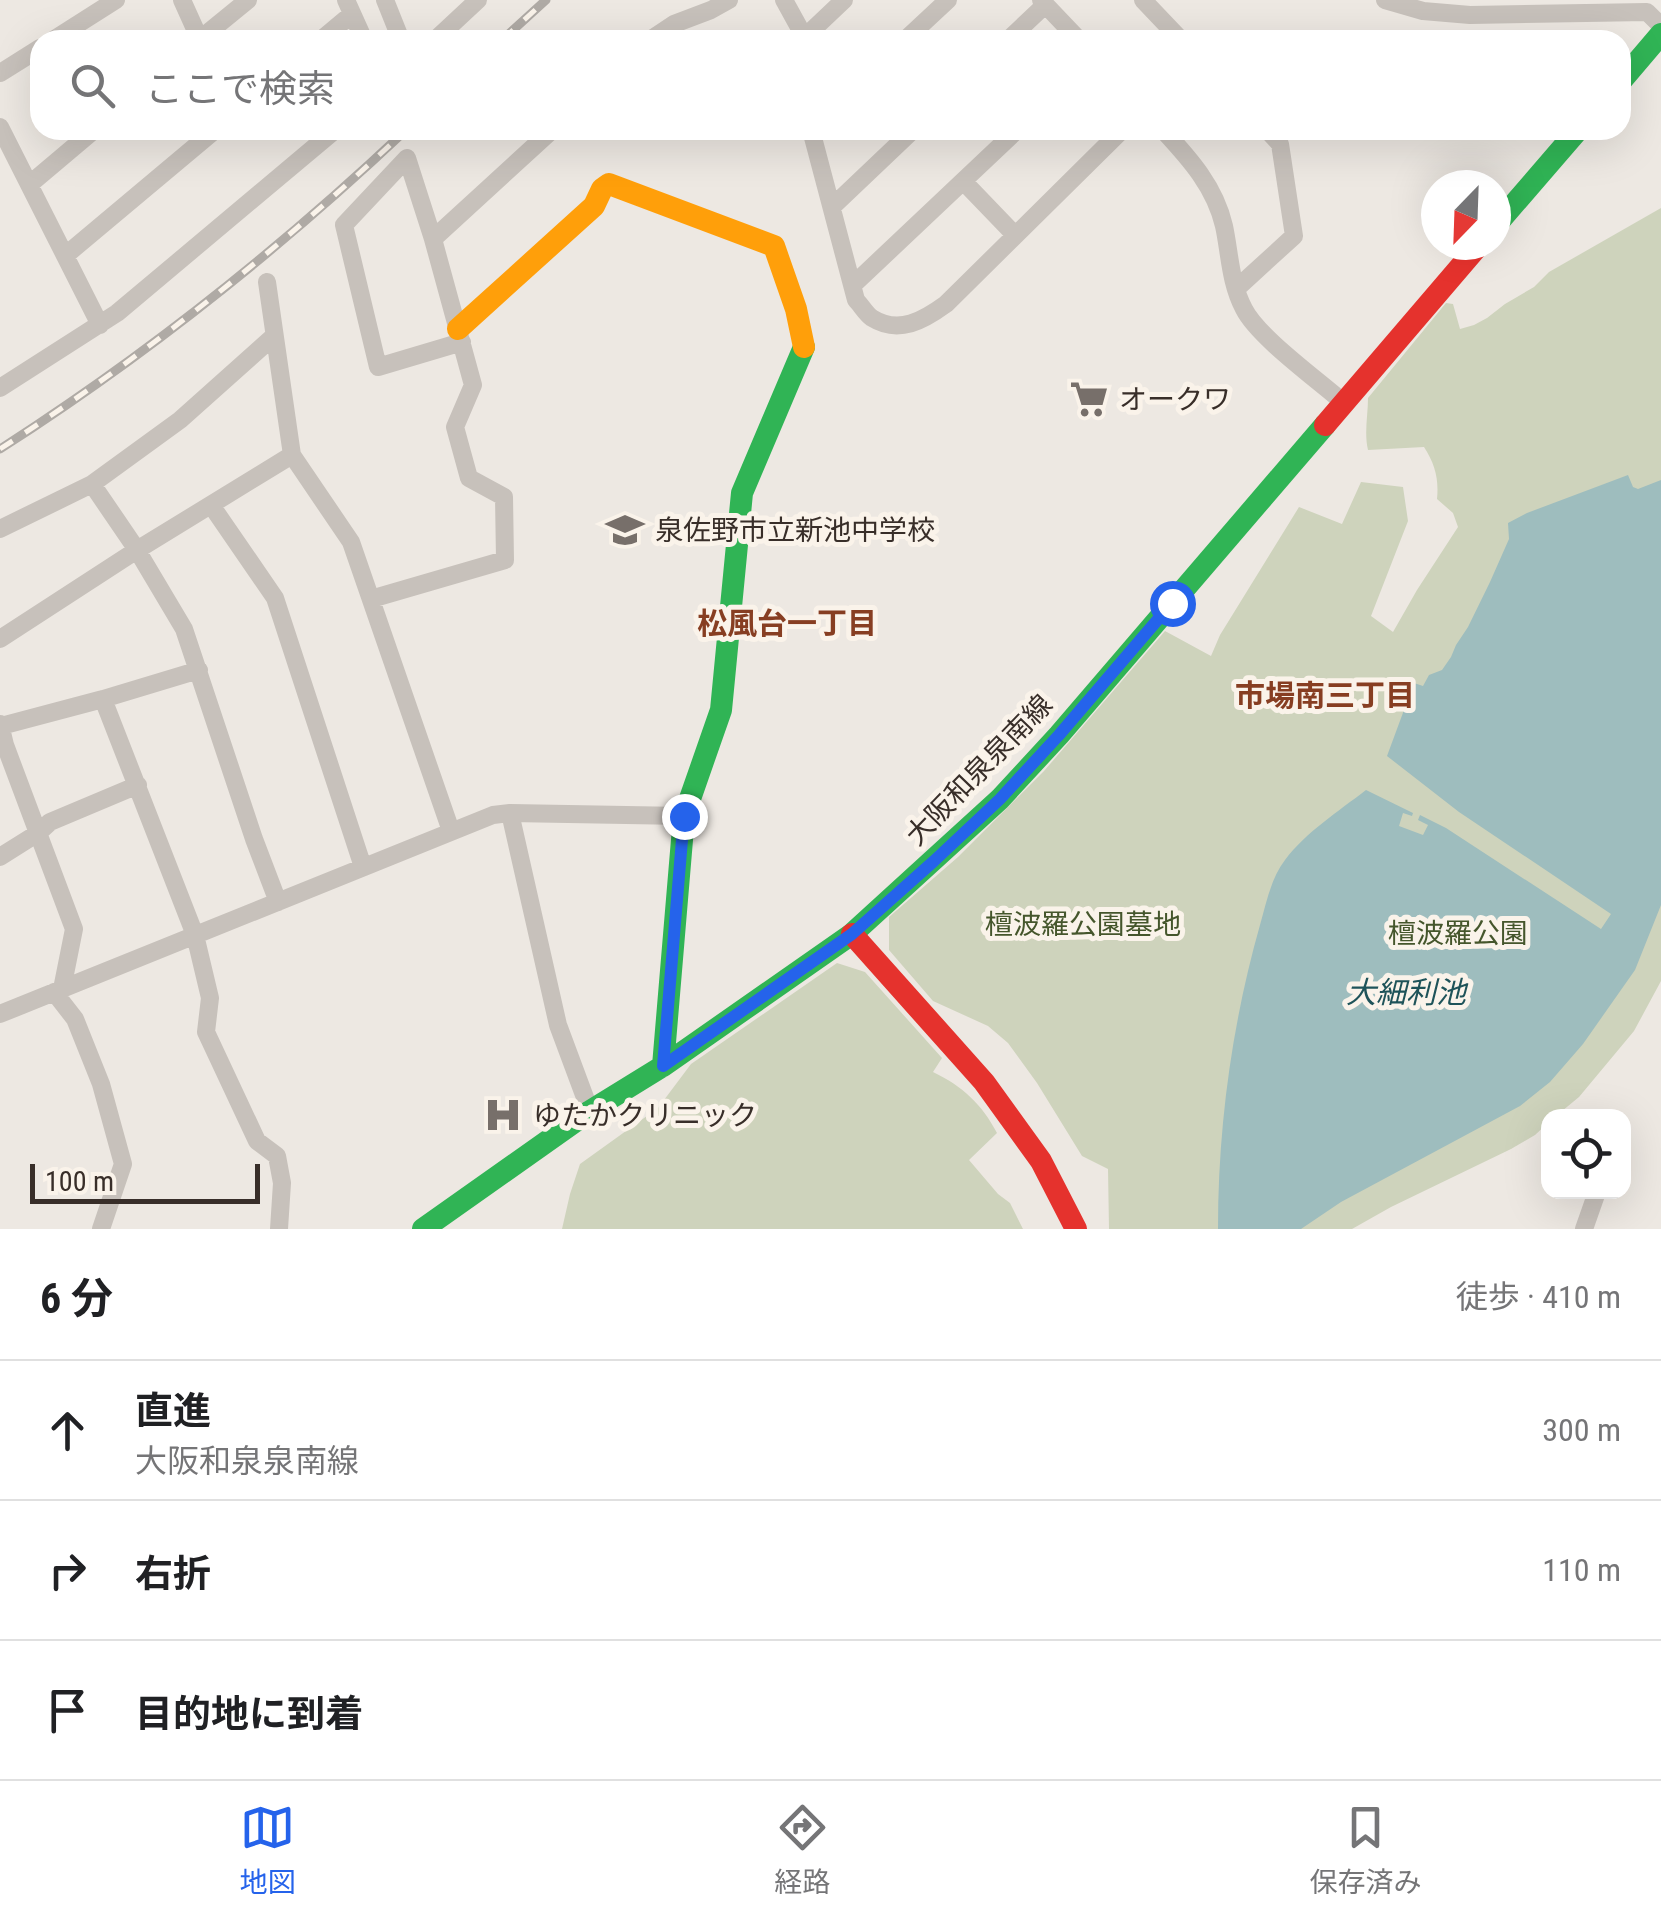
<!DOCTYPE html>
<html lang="ja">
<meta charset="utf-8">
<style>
body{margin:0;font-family:"Roboto Condensed","Noto Sans JP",sans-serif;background:#f2f2f2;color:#202124}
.controls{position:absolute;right:30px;bottom:30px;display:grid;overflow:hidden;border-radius:20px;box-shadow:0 10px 40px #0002}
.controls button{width:90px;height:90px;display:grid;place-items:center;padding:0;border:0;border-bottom:2px solid #e0e0e0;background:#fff;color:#202124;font:50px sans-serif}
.compass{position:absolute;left:1421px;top:170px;width:90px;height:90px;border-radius:50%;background:#fff;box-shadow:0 10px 40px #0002;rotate:203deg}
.scale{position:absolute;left:30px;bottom:25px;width:230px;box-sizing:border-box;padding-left:10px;border:5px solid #382e29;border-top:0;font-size:28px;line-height:35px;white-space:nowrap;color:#382e29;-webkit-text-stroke:8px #faf3ea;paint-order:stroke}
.stop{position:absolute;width:30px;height:30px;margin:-22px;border:8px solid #2563eb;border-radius:50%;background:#fff}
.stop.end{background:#2563eb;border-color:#fff;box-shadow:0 2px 10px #0008}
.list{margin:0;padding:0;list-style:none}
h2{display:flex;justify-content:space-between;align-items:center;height:130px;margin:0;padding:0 40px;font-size:42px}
h2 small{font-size:32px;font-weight:400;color:#757577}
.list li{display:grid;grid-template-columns:65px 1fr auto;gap:30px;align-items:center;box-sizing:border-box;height:140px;padding:0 40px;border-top:2px solid #e0e0e0}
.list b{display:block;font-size:38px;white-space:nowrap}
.list p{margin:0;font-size:32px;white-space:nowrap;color:#757577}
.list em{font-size:32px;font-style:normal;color:#757577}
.icon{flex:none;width:55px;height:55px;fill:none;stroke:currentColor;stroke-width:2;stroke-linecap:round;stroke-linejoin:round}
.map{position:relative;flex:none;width:1661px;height:1229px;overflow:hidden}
.search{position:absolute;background:#fff;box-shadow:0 10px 40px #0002;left:30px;right:30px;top:30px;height:110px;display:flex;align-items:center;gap:25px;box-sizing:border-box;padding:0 35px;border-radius:30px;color:#757577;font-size:38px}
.sheet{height:550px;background:#fff}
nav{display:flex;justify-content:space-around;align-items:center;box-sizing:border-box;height:140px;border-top:2px solid #e0e0e0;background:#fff;font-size:28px;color:#757577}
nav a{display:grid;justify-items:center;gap:5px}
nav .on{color:#2563eb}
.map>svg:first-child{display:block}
</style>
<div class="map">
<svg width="1661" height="1229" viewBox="0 0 1661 1229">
<rect width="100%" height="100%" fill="#ede8e2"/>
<path fill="#ced3bc" d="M 1661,208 L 1661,981 L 1634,1031 L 1579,1097 L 1556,1116 L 1548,1116 L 1548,1123 L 1535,1135 L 1511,1149 L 1391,1207 L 1352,1229 L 1109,1229 L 1108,1169 L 1082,1156 L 1037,1083 L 1008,1043 L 988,1026 L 933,1001 L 889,950 L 889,917 L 958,857 L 1044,771 L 1165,631 L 1211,656 L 1220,635 L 1299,507 L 1342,524 L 1361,482 L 1403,487 L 1408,521 L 1371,616 L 1393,632 L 1417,590 L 1458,527 L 1453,513 L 1437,499 C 1439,479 1435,464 1424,447 L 1368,450 C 1364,433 1368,415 1368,398 L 1446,303 L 1453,304 L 1460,329 L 1474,325 L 1487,318 L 1505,304 L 1534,287 L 1549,272 Z
M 837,963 L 865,972 L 942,1058 L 933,1072 C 962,1086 982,1104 997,1133 L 969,1160 L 998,1194 L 1010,1203 L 1023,1229 L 562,1229 L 570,1194 L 580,1164 L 658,1108 L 691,1064 Z"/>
<path fill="#9ebdbe" d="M 1628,475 L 1633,487 L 1638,489 L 1661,480 L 1661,905 L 1635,970 L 1583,1044 L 1550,1082 L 1520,1106 L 1341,1202 L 1301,1229 L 1218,1229 C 1218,1126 1232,1024 1260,925 C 1266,904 1271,878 1285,860 C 1306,832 1339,811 1366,790 L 1413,813 L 1412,816 L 1403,813 L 1399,826 L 1423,835 L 1428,825 L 1418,820 L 1420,815 L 1446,828 L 1601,929 L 1611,914 L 1459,812 L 1387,756 L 1414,683 L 1423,686 L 1429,675 L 1442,670 L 1451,657 L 1456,645 L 1468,627 L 1490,582 L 1509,539 L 1508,523 L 1527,513 Z"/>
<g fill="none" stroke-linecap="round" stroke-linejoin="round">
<path stroke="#c7c1bb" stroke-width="18" d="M 182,0 L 200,40
M 346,0 L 364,40
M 385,0 L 401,40
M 784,0 L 806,40
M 1041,0 L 1079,40
M 1143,0 L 1181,40
M 1385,0 L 1423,11 L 1470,15 L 1647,12 L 1661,26
M 806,36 L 844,0
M 53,40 L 116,0
M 199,40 L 248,0
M 321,40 L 352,14
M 435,40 L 478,0
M 650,40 L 674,24 L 711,10 L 729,0
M 905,40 L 948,0
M 1008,40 L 1045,5
M 0,73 L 40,48
M 0,127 L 100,325
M 811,130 L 856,300 C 861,305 866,314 872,318 C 899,335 924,320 946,304 L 1122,130
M 1163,130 C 1190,159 1215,187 1224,226 C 1230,254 1230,283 1244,309 C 1258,337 1318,380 1344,403
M 963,181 L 1015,235
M 30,184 L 94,130
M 832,207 L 913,130
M 433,239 L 552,130
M 66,255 L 215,130
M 267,282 L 292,455 L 351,542 L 451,831
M 853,285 L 1017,130
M 1236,289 L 1294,236 L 1280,144 L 1267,130
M 0,388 L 117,313 L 335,130
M 92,484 L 137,550 L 184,629 L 254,839 L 278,902
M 211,505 L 275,598 L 363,867
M 0,529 L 92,484 L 180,420 L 274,336
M 371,599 L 505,560 L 504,497 L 469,478 L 455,427 L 473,385 L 433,239 L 407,158 L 344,225 L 378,367 L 462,342
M 0,639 L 137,550 L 292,455
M 103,699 L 195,935 L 210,998 L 206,1032 L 257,1141 L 277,1156 L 282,1183 L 279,1229
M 0,724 L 5,745 L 74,929 L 62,989
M 1,726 L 103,699 L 199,670
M 510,813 L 558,1025 L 590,1111
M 0,857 L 38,833 L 50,822 L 138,785
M 54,992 L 75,1019 L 101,1084 L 123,1164 L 101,1229
M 0,1014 L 493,815 L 510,813 L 684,816
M 1584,1229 L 1597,1192"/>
<path stroke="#30b455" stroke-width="22" d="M 1621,81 L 1661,34
M 1496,225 L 1578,130
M 663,1066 L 684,816 L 721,710 L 742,493 L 804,347
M 423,1229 L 590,1111 L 663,1066 L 852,934 L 1000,799 L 1059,735 L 1325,425"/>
<path stroke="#ff9f0a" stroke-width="22" d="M 458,329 L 594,206 L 602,189 L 609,184 L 774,246 L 796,309 L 804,347"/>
<path stroke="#e5322d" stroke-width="22" d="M 1325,425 L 1479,245
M 852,934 L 984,1082 L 1041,1161 L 1076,1229"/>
<g stroke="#afaaa5" stroke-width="9">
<path id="rail" d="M 502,40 L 546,0
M 0,449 C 145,356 281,248 406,130"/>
</g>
<use href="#rail" stroke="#faf3ea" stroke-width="5" stroke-dasharray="15" stroke-linecap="butt"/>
</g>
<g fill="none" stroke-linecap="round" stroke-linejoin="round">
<path stroke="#2563eb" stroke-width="12" d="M 684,816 L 663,1066 L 852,934 L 934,861 L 1000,799 L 1059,735 L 1172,603"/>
</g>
<defs>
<g id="supermarket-bare" transform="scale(3)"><path d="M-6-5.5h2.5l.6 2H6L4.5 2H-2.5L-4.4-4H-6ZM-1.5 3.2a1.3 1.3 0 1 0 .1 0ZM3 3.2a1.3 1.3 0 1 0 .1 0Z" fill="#776f6a" stroke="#faf3ea" stroke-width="2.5" paint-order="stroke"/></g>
<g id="school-bare" transform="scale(3)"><path d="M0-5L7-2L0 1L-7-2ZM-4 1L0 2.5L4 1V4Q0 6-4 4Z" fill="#776f6a" stroke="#faf3ea" stroke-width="2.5" paint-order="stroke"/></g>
<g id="hospital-bare" transform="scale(3)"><path d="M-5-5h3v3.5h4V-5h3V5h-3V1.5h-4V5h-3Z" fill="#776f6a" stroke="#faf3ea" stroke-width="2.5" paint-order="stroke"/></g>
</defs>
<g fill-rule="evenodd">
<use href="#supermarket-bare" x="1089" y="399"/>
<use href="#school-bare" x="625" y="530"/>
<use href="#hospital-bare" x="503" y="1115"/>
</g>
<g text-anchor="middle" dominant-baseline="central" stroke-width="10" stroke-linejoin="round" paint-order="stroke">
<g font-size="28" fill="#382e29" stroke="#faf3ea" text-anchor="start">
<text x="1119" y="399">オークワ</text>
<text x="655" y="530">泉佐野市立新池中学校</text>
<text x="533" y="1115">ゆたかクリニック</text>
</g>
<g font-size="28" fill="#382e29" stroke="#faf3ea">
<text transform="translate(979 770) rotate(-46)">大阪和泉泉南線</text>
</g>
<g font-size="28" fill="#45562c" stroke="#faf3ea">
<text x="1083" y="924">檀波羅公園墓地</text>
<text x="1458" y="933">檀波羅公園</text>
</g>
<g font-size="30" font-weight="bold" fill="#873e22" stroke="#faf3ea">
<text x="787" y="623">松風台一丁目</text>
<text x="1325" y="695">市場南三丁目</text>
</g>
<g font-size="30" font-style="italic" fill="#1e5359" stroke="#faf3ea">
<text x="1406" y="992">大細利池</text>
</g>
</g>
</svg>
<div class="controls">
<button><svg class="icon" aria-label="locate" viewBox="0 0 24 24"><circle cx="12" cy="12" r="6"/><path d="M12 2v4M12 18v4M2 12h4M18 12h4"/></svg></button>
</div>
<svg class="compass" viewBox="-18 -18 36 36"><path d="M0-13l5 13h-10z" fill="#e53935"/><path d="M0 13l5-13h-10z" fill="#757577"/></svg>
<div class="scale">100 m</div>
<div class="stop" style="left:1172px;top:603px"></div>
<div class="stop end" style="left:684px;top:816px"></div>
<div class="search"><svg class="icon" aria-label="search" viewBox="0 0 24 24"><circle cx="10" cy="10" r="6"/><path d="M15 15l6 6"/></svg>ここで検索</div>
</div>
<section class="sheet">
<h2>6 分<small>徒歩 · 410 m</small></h2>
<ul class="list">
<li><svg class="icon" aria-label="ahead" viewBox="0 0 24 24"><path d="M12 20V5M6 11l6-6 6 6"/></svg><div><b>直進</b><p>大阪和泉泉南線</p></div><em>300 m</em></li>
<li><svg class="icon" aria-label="right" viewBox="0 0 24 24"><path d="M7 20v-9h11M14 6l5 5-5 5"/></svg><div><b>右折</b></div><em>110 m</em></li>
<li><svg class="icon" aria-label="arrive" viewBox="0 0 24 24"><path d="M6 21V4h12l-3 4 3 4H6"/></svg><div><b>目的地に到着</b></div></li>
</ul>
</section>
<nav>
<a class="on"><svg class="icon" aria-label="map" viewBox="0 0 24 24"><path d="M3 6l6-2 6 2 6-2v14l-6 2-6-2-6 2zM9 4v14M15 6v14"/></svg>地図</a>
<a><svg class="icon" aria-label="directions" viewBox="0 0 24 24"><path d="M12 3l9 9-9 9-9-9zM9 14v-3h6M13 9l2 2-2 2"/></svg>経路</a>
<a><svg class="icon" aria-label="saved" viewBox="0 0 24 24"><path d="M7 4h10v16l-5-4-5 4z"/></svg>保存済み</a>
</nav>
